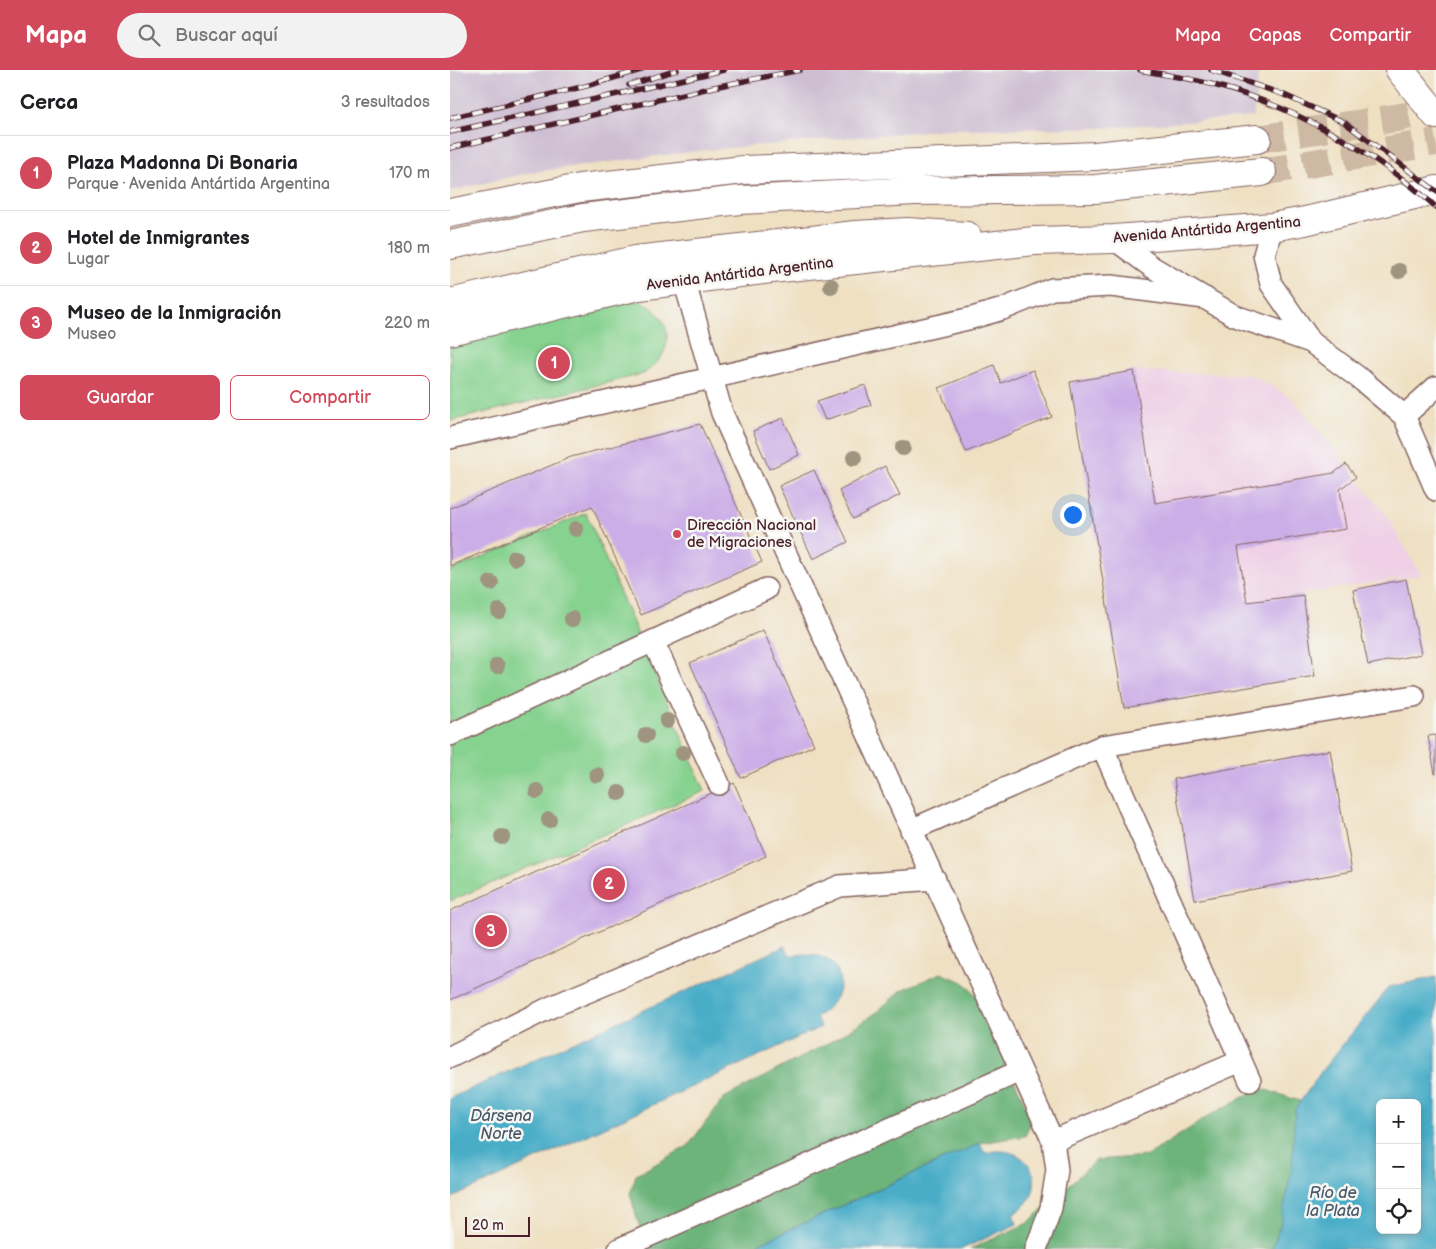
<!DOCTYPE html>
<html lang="es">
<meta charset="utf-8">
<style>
body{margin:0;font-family:"Balsamiq Sans",sans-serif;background:#f2f2f2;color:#202124}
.controls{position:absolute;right:15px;bottom:15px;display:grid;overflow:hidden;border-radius:8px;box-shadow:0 2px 8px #0003}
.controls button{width:45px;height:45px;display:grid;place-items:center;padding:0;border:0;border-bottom:1px solid #e0e0e0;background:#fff;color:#202124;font:25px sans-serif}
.scale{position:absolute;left:15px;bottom:12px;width:65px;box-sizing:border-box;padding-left:5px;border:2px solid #4a1f2b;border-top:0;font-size:14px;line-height:18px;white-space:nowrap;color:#4a1f2b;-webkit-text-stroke:4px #f6f6f2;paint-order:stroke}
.you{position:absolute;left:622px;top:444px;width:18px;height:18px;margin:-12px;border:4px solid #fff;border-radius:50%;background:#1a73e8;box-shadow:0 0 0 8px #1a73e833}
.badge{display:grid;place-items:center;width:32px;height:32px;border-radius:50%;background:#d1495b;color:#fff;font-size:16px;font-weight:700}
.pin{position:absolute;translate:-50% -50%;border:2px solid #fff;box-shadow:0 1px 5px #0006}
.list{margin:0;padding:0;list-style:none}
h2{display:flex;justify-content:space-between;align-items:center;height:65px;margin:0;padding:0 20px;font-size:21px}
h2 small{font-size:16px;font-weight:400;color:#757577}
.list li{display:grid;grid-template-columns:32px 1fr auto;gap:15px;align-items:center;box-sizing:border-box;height:75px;padding:0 20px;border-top:1px solid #e0e0e0}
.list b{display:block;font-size:19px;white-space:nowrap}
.list p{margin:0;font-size:16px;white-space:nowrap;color:#757577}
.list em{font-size:16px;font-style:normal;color:#757577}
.actions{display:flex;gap:10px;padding:15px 20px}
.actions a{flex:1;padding:11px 0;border:1px solid #d1495b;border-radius:8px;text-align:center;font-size:18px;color:#d1495b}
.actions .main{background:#d1495b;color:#fff}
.icon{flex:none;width:28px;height:28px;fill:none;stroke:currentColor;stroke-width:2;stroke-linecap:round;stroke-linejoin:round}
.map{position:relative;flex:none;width:986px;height:1179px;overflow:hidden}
header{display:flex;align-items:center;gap:30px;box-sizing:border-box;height:70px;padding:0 25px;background:#d1495b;color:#fff}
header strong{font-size:24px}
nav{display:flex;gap:28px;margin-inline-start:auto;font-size:18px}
.search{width:350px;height:45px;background:#f2f2f2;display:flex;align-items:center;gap:12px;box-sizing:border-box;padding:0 18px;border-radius:28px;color:#757577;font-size:19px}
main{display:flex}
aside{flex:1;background:#fff}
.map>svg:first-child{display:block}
</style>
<header>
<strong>Mapa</strong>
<div class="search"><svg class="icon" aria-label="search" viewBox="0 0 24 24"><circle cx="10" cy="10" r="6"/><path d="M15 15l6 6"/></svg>Buscar aquí</div>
<nav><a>Mapa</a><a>Capas</a><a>Compartir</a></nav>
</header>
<main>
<aside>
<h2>Cerca<small>3 resultados</small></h2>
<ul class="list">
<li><span class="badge">1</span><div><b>Plaza Madonna Di Bonaria</b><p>Parque · Avenida Antártida Argentina</p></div><em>170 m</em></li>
<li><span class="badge">2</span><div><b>Hotel de Inmigrantes</b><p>Lugar</p></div><em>180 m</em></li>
<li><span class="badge">3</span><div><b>Museo de la Inmigración</b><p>Museo</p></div><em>220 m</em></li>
</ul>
<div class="actions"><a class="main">Guardar</a><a>Compartir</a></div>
</aside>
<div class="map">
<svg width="986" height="1179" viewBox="0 0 986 1179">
<rect width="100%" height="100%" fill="#f6f6f2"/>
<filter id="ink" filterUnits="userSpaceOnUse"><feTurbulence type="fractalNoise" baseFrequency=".02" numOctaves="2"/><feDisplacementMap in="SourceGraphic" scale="10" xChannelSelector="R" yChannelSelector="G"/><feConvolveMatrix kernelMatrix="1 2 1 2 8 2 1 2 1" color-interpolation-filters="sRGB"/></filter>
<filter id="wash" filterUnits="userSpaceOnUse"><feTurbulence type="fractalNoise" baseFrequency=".0096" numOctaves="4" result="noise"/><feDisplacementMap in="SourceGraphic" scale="20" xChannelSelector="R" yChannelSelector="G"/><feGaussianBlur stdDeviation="1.12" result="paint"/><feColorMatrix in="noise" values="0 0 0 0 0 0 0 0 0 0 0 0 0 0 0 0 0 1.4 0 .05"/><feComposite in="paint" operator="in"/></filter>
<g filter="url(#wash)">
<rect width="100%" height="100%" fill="#efe0c2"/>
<path fill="#efd0e6" d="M 684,301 L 801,305 L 843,329 L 937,446 L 971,505 L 661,555 L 620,312 Z"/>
<path fill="#cdbed2" d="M 0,0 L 806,0 L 809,1 L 803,47 L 652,58 L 500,59 L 256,80 L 82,102 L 0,121 Z"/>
<path fill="#86d28f" stroke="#68785d" d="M 188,230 C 225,246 227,283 193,304 L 0,351 L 0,271 Z
M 136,443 L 255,721 L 0,831 L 0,501 Z"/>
<path fill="#6cb47a" stroke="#5b6a52" d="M 491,903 L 513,912 L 529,928 L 582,1051 L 575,1066 L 530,1073 L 297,1179 L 196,1179 L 180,1124 L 186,1105 L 238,1076 L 274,1028 L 380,972 L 423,945 L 452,920 Z
M 810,1018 L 850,1031 L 846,1086 L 828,1179 L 520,1179 L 578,1153 L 646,1090 L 697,1086 L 762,1044 Z"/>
<path fill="#48adc8" stroke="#49667a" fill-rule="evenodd" d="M 335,876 L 340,886 C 390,874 409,921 366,947 L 371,957 L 0,1129 L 0,1028 Z
M 986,907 L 986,1179 L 822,1179 L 830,1156 L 842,1099 L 845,1039 L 873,999 L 939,917 ZM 930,1033 L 967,1033 L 967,1160 L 930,1160 Z
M 530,1073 L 535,1083 C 581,1070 604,1121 563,1144 L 567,1154 L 512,1179 L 297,1179 Z"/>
<g id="blocks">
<path fill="#cbade7" d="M 544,295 L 551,313 L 583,300 L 602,347 L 516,382 L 489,318 Z
M 684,301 L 705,433 L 884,403 L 896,394 L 906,407 L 890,419 L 896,459 L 788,477 L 797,532 L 853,525 L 865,606 L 674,638 L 620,312 Z
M 415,315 L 421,335 L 375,350 L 367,331 Z
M 333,348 L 349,385 L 319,399 L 303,361 Z
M 250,354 L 312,492 L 191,545 L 142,436 L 0,496 L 0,438 L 121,387 Z
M 435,396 L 450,425 L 403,449 L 389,421 Z
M 364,400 L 398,472 L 363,489 L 329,416 Z
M 956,509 L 971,584 L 918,595 L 903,520 Z
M 313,560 L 364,675 L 291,708 L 240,593 Z
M 986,665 L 986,704 L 985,704 L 978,666 Z
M 880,680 L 902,801 L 745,830 L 724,709 Z
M 284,713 L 316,786 L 0,930 L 0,841 Z"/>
</g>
</g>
<g filter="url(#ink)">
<use href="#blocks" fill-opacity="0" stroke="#846360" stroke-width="1"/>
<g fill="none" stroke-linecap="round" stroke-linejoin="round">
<path stroke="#ceb9a4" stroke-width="28" stroke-dasharray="28 14" stroke-linecap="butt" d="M 807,69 L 946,48 L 986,40
M 812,102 L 986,72"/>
<g stroke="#846360" stroke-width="24">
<path id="minor" d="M 822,157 L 814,185 L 821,214 L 861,272
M 664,169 L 702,197 L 785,246 L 861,272 L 913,311 L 954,346 L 986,420
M 234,210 L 272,343 L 603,1071 L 607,1100 L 601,1138 L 586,1179
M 954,346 L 986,317
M 0,368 L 522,248 L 553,239 L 602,219 L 661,216 L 755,228
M 203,571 L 269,714
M 0,665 L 316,519
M 652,676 L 800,1011
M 461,760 L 652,676 L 964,626
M 0,987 L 101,937 L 390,816 L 485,809
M 603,1071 L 791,991
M 169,1179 L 570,1001"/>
</g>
<g stroke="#846360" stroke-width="30">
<path id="major" d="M 950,0 L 986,45
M 0,233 L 185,190 L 405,165 L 457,162 L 517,166
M 0,261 L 189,216 L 321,199 L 584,171 L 664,169 L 822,157 L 855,151 L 986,120"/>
</g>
<g stroke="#846360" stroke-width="30">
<path id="highway" d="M 0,143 L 130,118 L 294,100 L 645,86 L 807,69
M 0,175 L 133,148 L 290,130 L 465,121 L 645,119 L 812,102"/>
</g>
<use href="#minor" stroke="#fff" stroke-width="21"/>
<use href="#major" stroke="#fff" stroke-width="28"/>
<use href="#highway" stroke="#fff" stroke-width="28"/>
<g stroke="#4a1f2b" stroke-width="5.5">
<path id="rail" d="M 690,0 C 714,5 740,8 764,15 C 845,37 924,81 986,137
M 761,0 L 832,24 L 894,52 L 986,121
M 179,15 L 227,0
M 0,48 L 136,16 L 191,0
M 0,62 L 274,0
M 0,78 L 264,17 L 350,0"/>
</g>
<use href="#rail" stroke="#f6f6f2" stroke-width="4" stroke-dasharray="11" stroke-linecap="butt"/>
</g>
<g fill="#9e947f">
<circle cx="949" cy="201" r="8"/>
<circle cx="381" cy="216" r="8"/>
<circle cx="453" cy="378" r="8"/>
<circle cx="404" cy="388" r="8"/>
<circle cx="126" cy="459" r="8"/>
<circle cx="65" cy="488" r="8"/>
<circle cx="41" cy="513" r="8"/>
<circle cx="49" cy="541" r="8"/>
<circle cx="122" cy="549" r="8"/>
<circle cx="47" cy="596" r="8"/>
<circle cx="217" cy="651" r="8"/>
<circle cx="196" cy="665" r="8"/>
<circle cx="233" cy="683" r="8"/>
<circle cx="147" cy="705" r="8"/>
<circle cx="87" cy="721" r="8"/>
<circle cx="169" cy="723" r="8"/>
<circle cx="99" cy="750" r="8"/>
<circle cx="52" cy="767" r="8"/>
</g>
</g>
<circle fill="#d1495b" stroke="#f6f6f2" stroke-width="2" cx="227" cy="464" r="5"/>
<g text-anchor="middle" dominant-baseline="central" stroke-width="5" stroke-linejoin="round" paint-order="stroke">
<g font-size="15" fill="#4a1f2b" stroke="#f6f6f2">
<text transform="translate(757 160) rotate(-5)">Avenida Antártida Argentina</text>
<text transform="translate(290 204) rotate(-7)">Avenida Antártida Argentina</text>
</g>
<g font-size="15" fill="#4a1f2b" stroke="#f6f6f2" text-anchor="start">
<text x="237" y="455">Dirección Nacional<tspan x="237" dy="17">de Migraciones</tspan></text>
</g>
<g font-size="16" font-style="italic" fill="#49586a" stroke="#f6f6f2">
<text x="51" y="1046">Dársena<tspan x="51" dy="18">Norte</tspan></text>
<text x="883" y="1123">Río de<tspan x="883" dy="18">la Plata</tspan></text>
</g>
</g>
</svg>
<div class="controls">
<button>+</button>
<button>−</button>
<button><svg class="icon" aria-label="locate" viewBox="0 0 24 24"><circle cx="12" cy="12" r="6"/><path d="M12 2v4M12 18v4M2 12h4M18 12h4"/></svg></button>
</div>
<div class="scale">20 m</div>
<div class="you"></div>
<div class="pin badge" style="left:104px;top:293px">1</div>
<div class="pin badge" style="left:159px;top:814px">2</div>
<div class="pin badge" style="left:41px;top:861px">3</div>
</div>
</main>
